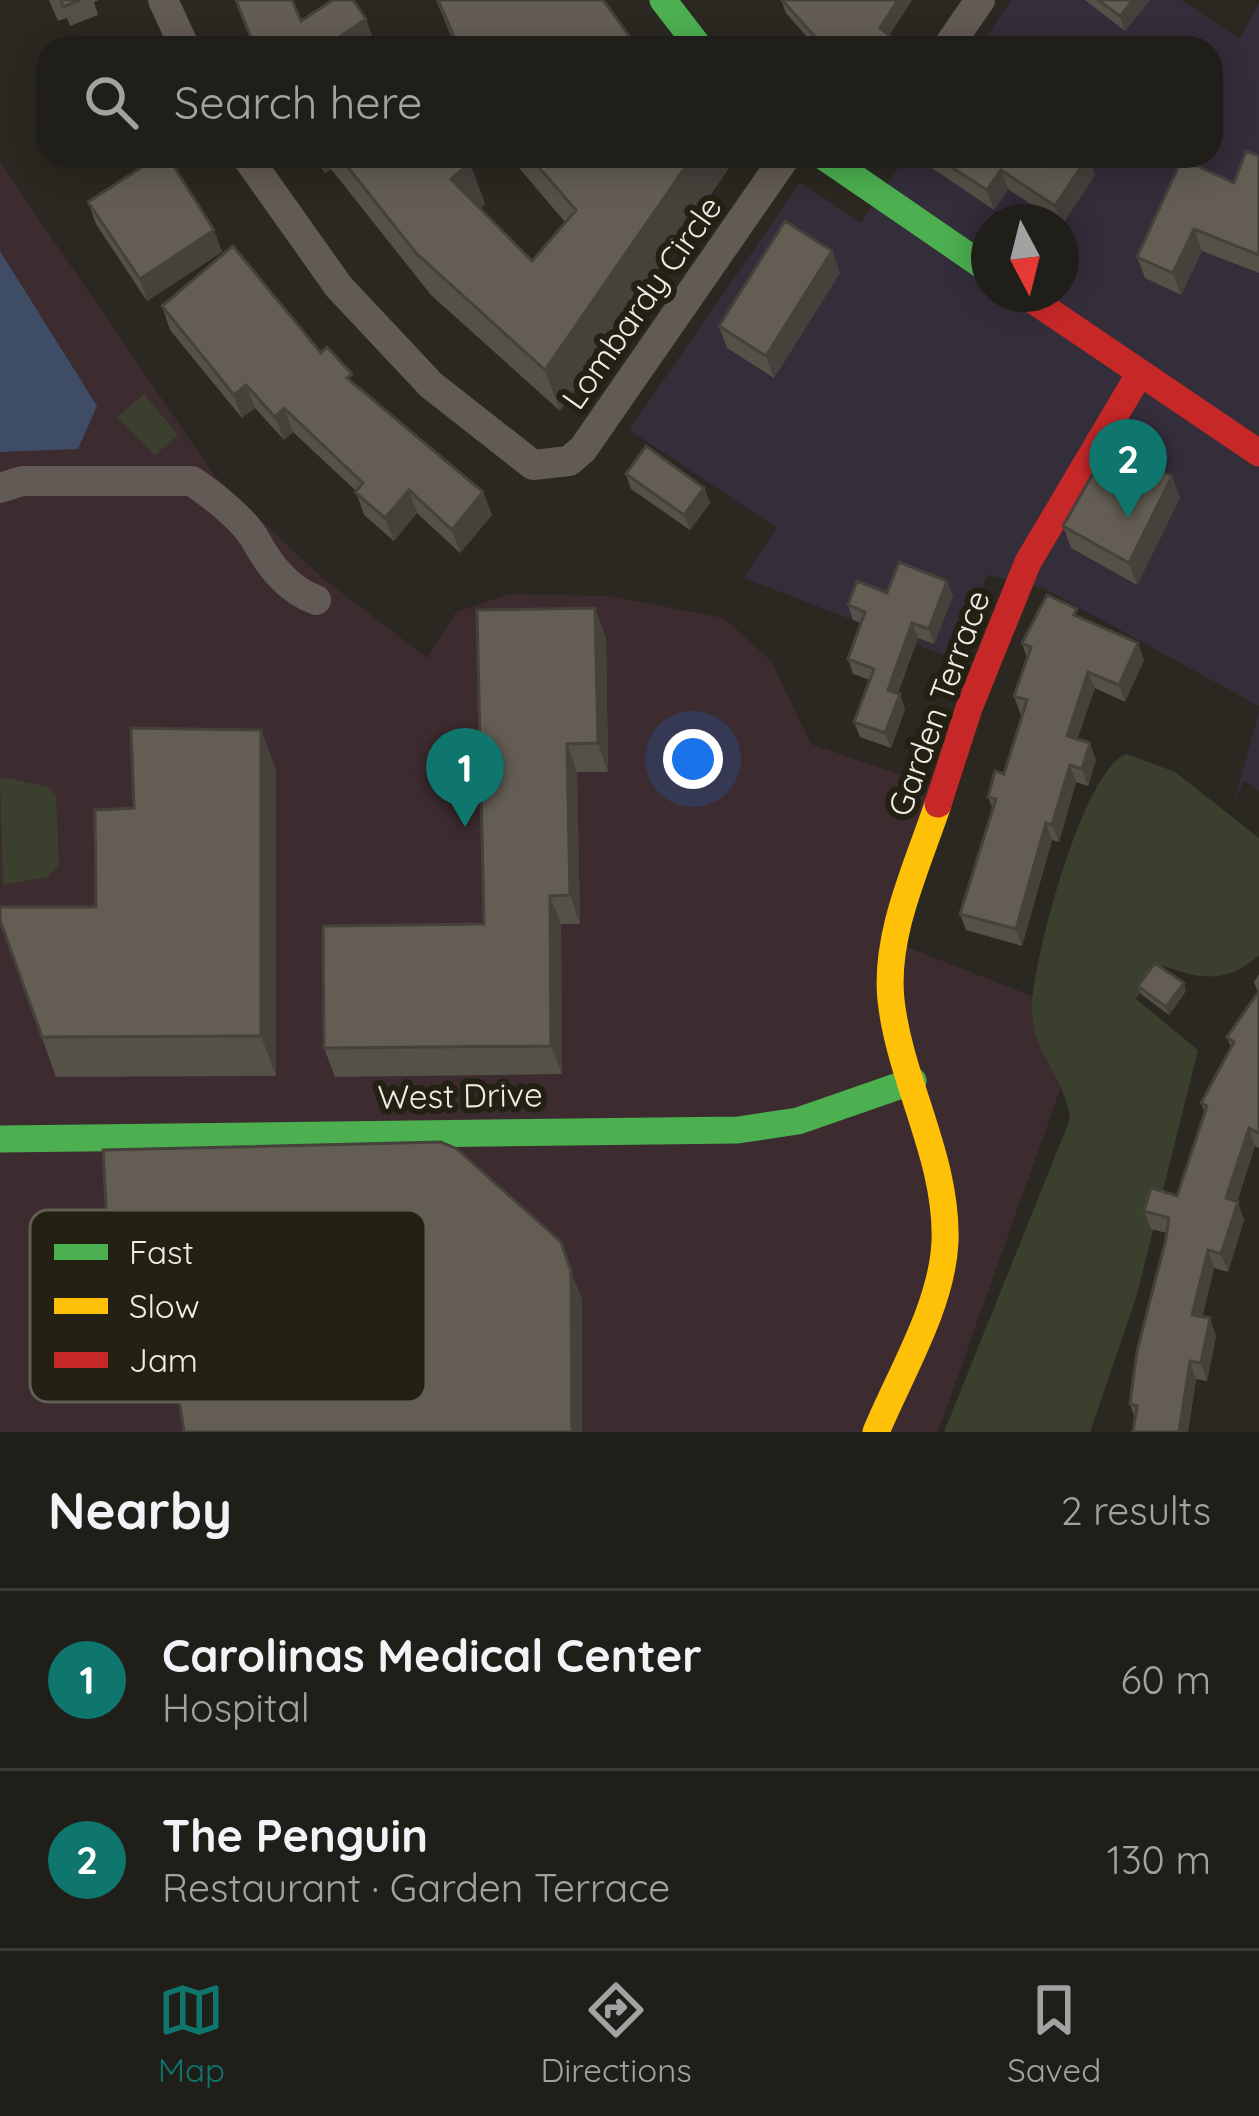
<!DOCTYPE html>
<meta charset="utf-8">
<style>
body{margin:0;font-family:Quicksand,sans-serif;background:#282721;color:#f1f3f6}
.compass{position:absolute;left:971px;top:204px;width:108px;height:108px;border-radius:50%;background:#201e18;box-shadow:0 6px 30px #0003;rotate:173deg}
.you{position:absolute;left:693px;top:759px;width:42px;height:42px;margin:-30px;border:9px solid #fff;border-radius:50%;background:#1a73e8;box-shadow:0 0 0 18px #1a73e833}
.badge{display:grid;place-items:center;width:78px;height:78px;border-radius:50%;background:#0f766e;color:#fff;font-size:39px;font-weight:700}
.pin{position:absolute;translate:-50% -99px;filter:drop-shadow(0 3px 6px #0008)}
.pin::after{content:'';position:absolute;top:63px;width:42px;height:36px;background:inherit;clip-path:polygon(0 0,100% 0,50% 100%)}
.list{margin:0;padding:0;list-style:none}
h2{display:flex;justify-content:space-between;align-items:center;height:156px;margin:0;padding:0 48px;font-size:51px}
h2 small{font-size:39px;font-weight:400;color:#a2a2a2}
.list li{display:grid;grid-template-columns:78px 1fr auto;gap:36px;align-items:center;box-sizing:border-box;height:180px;padding:0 48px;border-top:3px solid #3d3c37}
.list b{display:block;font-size:45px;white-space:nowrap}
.list p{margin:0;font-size:39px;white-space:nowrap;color:#a2a2a2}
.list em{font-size:39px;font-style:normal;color:#a2a2a2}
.icon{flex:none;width:66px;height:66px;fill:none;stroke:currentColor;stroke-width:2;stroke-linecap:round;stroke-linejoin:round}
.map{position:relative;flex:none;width:1259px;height:1432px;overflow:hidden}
.search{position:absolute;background:#201e18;box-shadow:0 6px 30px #0003;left:36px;right:36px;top:36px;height:132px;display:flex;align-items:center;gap:30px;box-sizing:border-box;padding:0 42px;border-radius:36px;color:#a2a2a2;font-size:45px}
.sheet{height:516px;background:#201e18}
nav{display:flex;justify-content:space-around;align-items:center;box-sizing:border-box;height:168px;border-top:3px solid #3d3c37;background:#201e18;font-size:33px;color:#a2a2a2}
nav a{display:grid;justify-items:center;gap:6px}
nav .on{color:#0f766e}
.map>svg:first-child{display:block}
</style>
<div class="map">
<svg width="1259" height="1432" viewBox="0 0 1259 1432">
<rect width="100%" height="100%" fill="#2a2820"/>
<path fill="#342d3a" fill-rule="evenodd" d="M 1011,0 L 1181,0 L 1240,39 L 1259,3 L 1259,706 L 1045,589 L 987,575 L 954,659 L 744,578 L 777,528 L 629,430 L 800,183 L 861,223 L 906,156 L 1211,156 L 1211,48 L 979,48 ZM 989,222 L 1061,222 L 1061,294 L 989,294 Z
M 1259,711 L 1259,791 L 1244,781 L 1234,802 Z"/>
<path fill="#3c2b2f" d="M 0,162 L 214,475 L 320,576 L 427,658 L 456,612 L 509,594 L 609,596 L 724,618 L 771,661 L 811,744 L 943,789 L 894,942 L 1086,1017 L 938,1432 L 0,1432 Z"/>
<path fill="#3b402e" d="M 144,394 L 178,435 L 155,455 L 117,417 Z
M 1127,754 L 1175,772 L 1259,838 L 1259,955 C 1227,985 1199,979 1161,965 L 1136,999 L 1198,1050 L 1136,1298 L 1090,1432 L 944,1432 L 1070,1119 C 1066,1078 1031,1052 1032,1008 C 1032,962 1084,766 1127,754 Z
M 8,778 L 48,787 L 56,795 L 59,865 L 47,877 L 3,885 L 0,779 Z"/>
<path fill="#3f4c65" d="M 0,251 L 97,406 L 78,449 L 0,452 Z"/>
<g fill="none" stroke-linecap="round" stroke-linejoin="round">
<path stroke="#625a54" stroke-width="30" d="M 163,0 L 185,48
M 947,48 L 980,0
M 246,156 L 339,287 L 431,385 L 533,465 L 569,461 L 583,449 L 786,156
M 0,488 L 22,481 L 192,481 C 211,494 245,520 256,541 C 270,566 287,589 316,600"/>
<path stroke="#4caf50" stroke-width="27" d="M 663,0 L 700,48
M 823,156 L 989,270
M 0,1139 L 738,1130 L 798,1121 L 913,1081"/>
<path stroke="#ffc107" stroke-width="27" d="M 876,1432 C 900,1374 942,1306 945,1242 C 948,1158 900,1082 891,1000 C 884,934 918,865 938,804"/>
<path stroke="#c62828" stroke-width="27" d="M 1024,294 L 1259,453
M 938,804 L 969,708 L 1028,562 L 1140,373"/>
</g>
<path fill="#555048" d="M 49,0 L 99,0 L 94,2 L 98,15 L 70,26 L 67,18 L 58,21 Z
M 436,0 L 603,0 L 638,48 L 456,48 Z
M 781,0 L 912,0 L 889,35 L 896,48 L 817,48 L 786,13 Z
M 1085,0 L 1150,0 L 1125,31 Z
M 313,156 L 464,156 L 470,163 L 485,204 L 480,208 L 532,261 L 565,222 L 509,156 L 724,156 L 729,168 L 560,411 L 431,295 L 331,169 L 325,173 Z
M 914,156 L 1025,156 L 1030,159 L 1095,175 L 1062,225 L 1061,222 L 1058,222 L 1008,189 L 994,210 Z
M 1259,156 L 1259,273 L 1202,251 L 1181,295 L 1145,278 L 1137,257 L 1234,183 Z
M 88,202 L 214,230 L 222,252 L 147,301 L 96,224 Z
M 832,251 L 840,273 L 774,378 L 727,348 L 719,326 Z
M 162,306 L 321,353 L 356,385 L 483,492 L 492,515 L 460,553 L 417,513 L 394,541 L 364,515 L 356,491 L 293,432 L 284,440 L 255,408 L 242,418 L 170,330 Z
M 626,474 L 704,488 L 710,503 L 690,530 L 631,489 Z
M 1172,476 L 1180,498 L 1137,585 L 1071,548 L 1063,526 Z
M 887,593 L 953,596 L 934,644 L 918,638 L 898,693 L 905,709 L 891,748 L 860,737 L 854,722 L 870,680 L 853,674 L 848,659 L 861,623 L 853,620 L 848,605 Z
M 1080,618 L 1138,643 L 1144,660 L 1125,702 L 1095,688 L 1077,739 L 1096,760 L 1088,786 L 1076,782 L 1059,842 L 1052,840 L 1022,946 L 966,930 L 960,914 L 993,809 L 988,797 L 1004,774 L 1022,714 L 1020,713 L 1014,696 L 1027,658 L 1022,643 Z
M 606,637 L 608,772 L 577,772 L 580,924 L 561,924 L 562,1074 L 335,1077 L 324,1048 L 484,924 Z
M 261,730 L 276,770 L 276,1076 L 56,1077 L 0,920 L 96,907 L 134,808 Z
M 1259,974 L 1259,1148 L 1255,1146 L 1237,1202 L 1244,1220 L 1228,1272 L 1214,1268 L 1202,1317 L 1216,1336 L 1207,1381 L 1196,1379 L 1188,1432 L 1133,1432 L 1135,1419 L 1130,1404 L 1167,1233 L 1151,1229 L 1144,1211 L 1177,1196 L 1205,1113 L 1201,1103 L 1231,1047 L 1227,1037 L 1258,993 L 1254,982 Z
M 1138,986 L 1186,991 L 1169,1015 L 1141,994 Z
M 107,1226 L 582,1299 L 175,1375 L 117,1255 Z"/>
<path fill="#45413b" d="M 898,0 L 912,0 L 885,42 L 880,28 Z
M 1133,0 L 1150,0 L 1125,31 L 1120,16 Z
M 366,19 L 377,48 L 341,48 L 338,38 Z
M 891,37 L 896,48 L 883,48 Z
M 319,156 L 327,156 L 331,169 L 325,173 Z
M 693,156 L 724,156 L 729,168 L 560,411 L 545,370 Z
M 1088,156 L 1095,175 L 1062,225 L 1055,206 Z
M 470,163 L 485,204 L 466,221 L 451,179 Z
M 1001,170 L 1008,189 L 994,210 L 987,190 Z
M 1194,229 L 1202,251 L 1181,295 L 1173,273 Z
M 214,230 L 222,252 L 147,301 L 140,279 Z
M 832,251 L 840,273 L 774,378 L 766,356 Z
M 246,385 L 255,408 L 242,418 L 234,395 Z
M 284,408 L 293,432 L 284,440 L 275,417 Z
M 1172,476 L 1180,498 L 1137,585 L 1129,563 Z
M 704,488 L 710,503 L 690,530 L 684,515 Z
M 409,490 L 417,513 L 394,541 L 385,518 Z
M 483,492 L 492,515 L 460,553 L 452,530 Z
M 947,581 L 953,596 L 934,644 L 929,629 Z
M 595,608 L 606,637 L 608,772 L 598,743 Z
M 912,623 L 918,638 L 893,704 L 888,690 Z
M 1138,643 L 1144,660 L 1125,702 L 1119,685 Z
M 1088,672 L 1095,688 L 1073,752 L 1067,736 Z
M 900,694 L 905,709 L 891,748 L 885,733 Z
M 261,730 L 276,770 L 276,1076 L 261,1036 Z
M 1090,743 L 1096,760 L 1088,786 L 1082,769 Z
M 567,744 L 577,772 L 580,924 L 570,895 Z
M 1070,765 L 1076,782 L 1059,842 L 1052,825 Z
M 1046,823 L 1052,840 L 1022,946 L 1016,929 Z
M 550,896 L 561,924 L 562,1074 L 551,1046 Z
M 1184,983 L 1186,991 L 1169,1015 L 1166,1007 Z
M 1249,1128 L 1255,1146 L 1232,1216 L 1226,1198 Z
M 1238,1202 L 1244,1220 L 1228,1272 L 1221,1254 Z
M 1208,1250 L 1214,1268 L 1199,1333 L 1192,1315 Z
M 571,1271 L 582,1299 L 582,1432 L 572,1432 Z
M 1210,1318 L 1216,1336 L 1207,1381 L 1201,1363 Z
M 1190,1361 L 1196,1379 L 1188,1432 L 1179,1432 Z"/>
<path fill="#635d54" stroke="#45413b" stroke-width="3" d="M 61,0 L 80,0 L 63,7 Z
M 236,0 L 292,0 L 301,21 L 333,0 L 353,0 L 366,19 L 338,38 L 344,48 L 255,48 Z
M 438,0 L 603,0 L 638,48 L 459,48 Z
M 782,0 L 898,0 L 880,28 L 891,37 L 883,48 L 825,48 Z
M 1098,0 L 1133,0 L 1120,16 Z
M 1246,151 L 1259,156 L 1259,255 L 1194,229 L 1173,273 L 1137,257 L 1182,159 L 1234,183 Z
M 159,156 L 167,156 L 214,230 L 140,279 L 88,202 Z
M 339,156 L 464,156 L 470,163 L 451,179 L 532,261 L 576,210 L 529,156 L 693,156 L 545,370 L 416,253 Z
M 934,156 L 1025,156 L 1030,159 L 1031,156 L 1088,156 L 1055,206 L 1001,170 L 987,190 Z
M 785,221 L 832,251 L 766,356 L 719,326 Z
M 233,246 L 321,353 L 327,347 L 352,374 L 347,378 L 483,492 L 452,530 L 409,490 L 385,518 L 355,492 L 363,483 L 284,408 L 275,417 L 246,385 L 234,395 L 162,306 Z
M 1111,442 L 1172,476 L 1129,563 L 1063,526 Z
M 646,446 L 704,488 L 684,515 L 626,474 Z
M 899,562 L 947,581 L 929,629 L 912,623 L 888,690 L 900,694 L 885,733 L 854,722 L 874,669 L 848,659 L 865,612 L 848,605 L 857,581 L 887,593 Z
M 1047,595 L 1077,609 L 1074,615 L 1138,643 L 1119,685 L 1088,672 L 1067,736 L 1090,743 L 1082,769 L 1070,765 L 1052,825 L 1046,823 L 1016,929 L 960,914 L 996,799 L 988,797 L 995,771 L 1004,774 L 1027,700 L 1014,696 L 1031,647 L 1022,643 Z
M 595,608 L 598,743 L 567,744 L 570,895 L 550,896 L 551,1046 L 324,1048 L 323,926 L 484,924 L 477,610 Z
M 131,728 L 261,730 L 261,1036 L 42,1037 L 0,920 L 0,907 L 96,907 L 95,810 L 134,808 Z
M 1155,963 L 1184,983 L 1166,1007 L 1138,986 Z
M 1259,991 L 1259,1133 L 1249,1128 L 1226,1198 L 1238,1202 L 1221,1254 L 1208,1250 L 1192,1315 L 1210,1318 L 1201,1363 L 1190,1361 L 1179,1432 L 1133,1432 L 1137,1406 L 1130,1404 L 1137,1351 L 1166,1239 L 1169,1218 L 1144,1211 L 1151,1188 L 1177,1196 L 1207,1106 L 1201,1103 L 1234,1042 L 1227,1037 Z
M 441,1142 L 457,1149 L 561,1242 L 571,1271 L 572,1432 L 184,1432 L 176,1380 L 165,1347 L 107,1226 L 103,1150 Z"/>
<g text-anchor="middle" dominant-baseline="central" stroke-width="12" stroke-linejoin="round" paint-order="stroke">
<g font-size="33" fill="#efeee5" stroke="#232114">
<text transform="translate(641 302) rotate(-55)">Lombardy Circle</text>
<text transform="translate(938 703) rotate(-70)">Garden Terrace</text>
<text transform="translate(460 1095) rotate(-1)">West Drive</text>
</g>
</g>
<rect x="30" y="1210" width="396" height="192" rx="18" fill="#232114" stroke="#605e53" stroke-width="3"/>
<rect x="54" y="1244" width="54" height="16" fill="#4caf50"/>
<rect x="54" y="1298" width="54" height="16" fill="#ffc107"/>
<rect x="54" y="1352" width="54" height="16" fill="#c62828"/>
<g font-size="33" fill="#efeee5">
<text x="129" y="1264">Fast</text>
<text x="129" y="1318">Slow</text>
<text x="129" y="1372">Jam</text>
</g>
</svg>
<svg class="compass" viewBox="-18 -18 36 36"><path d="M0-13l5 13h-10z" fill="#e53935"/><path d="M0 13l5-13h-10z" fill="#a2a2a2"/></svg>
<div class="you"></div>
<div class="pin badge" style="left:465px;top:827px">1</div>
<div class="pin badge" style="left:1128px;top:518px">2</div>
<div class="search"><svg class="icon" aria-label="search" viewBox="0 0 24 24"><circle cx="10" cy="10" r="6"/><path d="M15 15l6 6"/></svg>Search here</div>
</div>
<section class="sheet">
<h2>Nearby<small>2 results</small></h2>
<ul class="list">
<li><span class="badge">1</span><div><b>Carolinas Medical Center</b><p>Hospital</p></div><em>60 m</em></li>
<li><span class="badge">2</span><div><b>The Penguin</b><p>Restaurant · Garden Terrace</p></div><em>130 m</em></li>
</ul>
</section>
<nav>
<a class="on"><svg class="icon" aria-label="map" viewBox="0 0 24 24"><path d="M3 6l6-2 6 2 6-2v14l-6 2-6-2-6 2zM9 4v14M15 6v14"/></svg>Map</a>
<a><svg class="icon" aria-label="directions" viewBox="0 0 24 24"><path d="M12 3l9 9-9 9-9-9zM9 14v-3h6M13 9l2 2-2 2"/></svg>Directions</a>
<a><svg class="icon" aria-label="saved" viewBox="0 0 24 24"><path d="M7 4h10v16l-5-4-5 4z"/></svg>Saved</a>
</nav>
